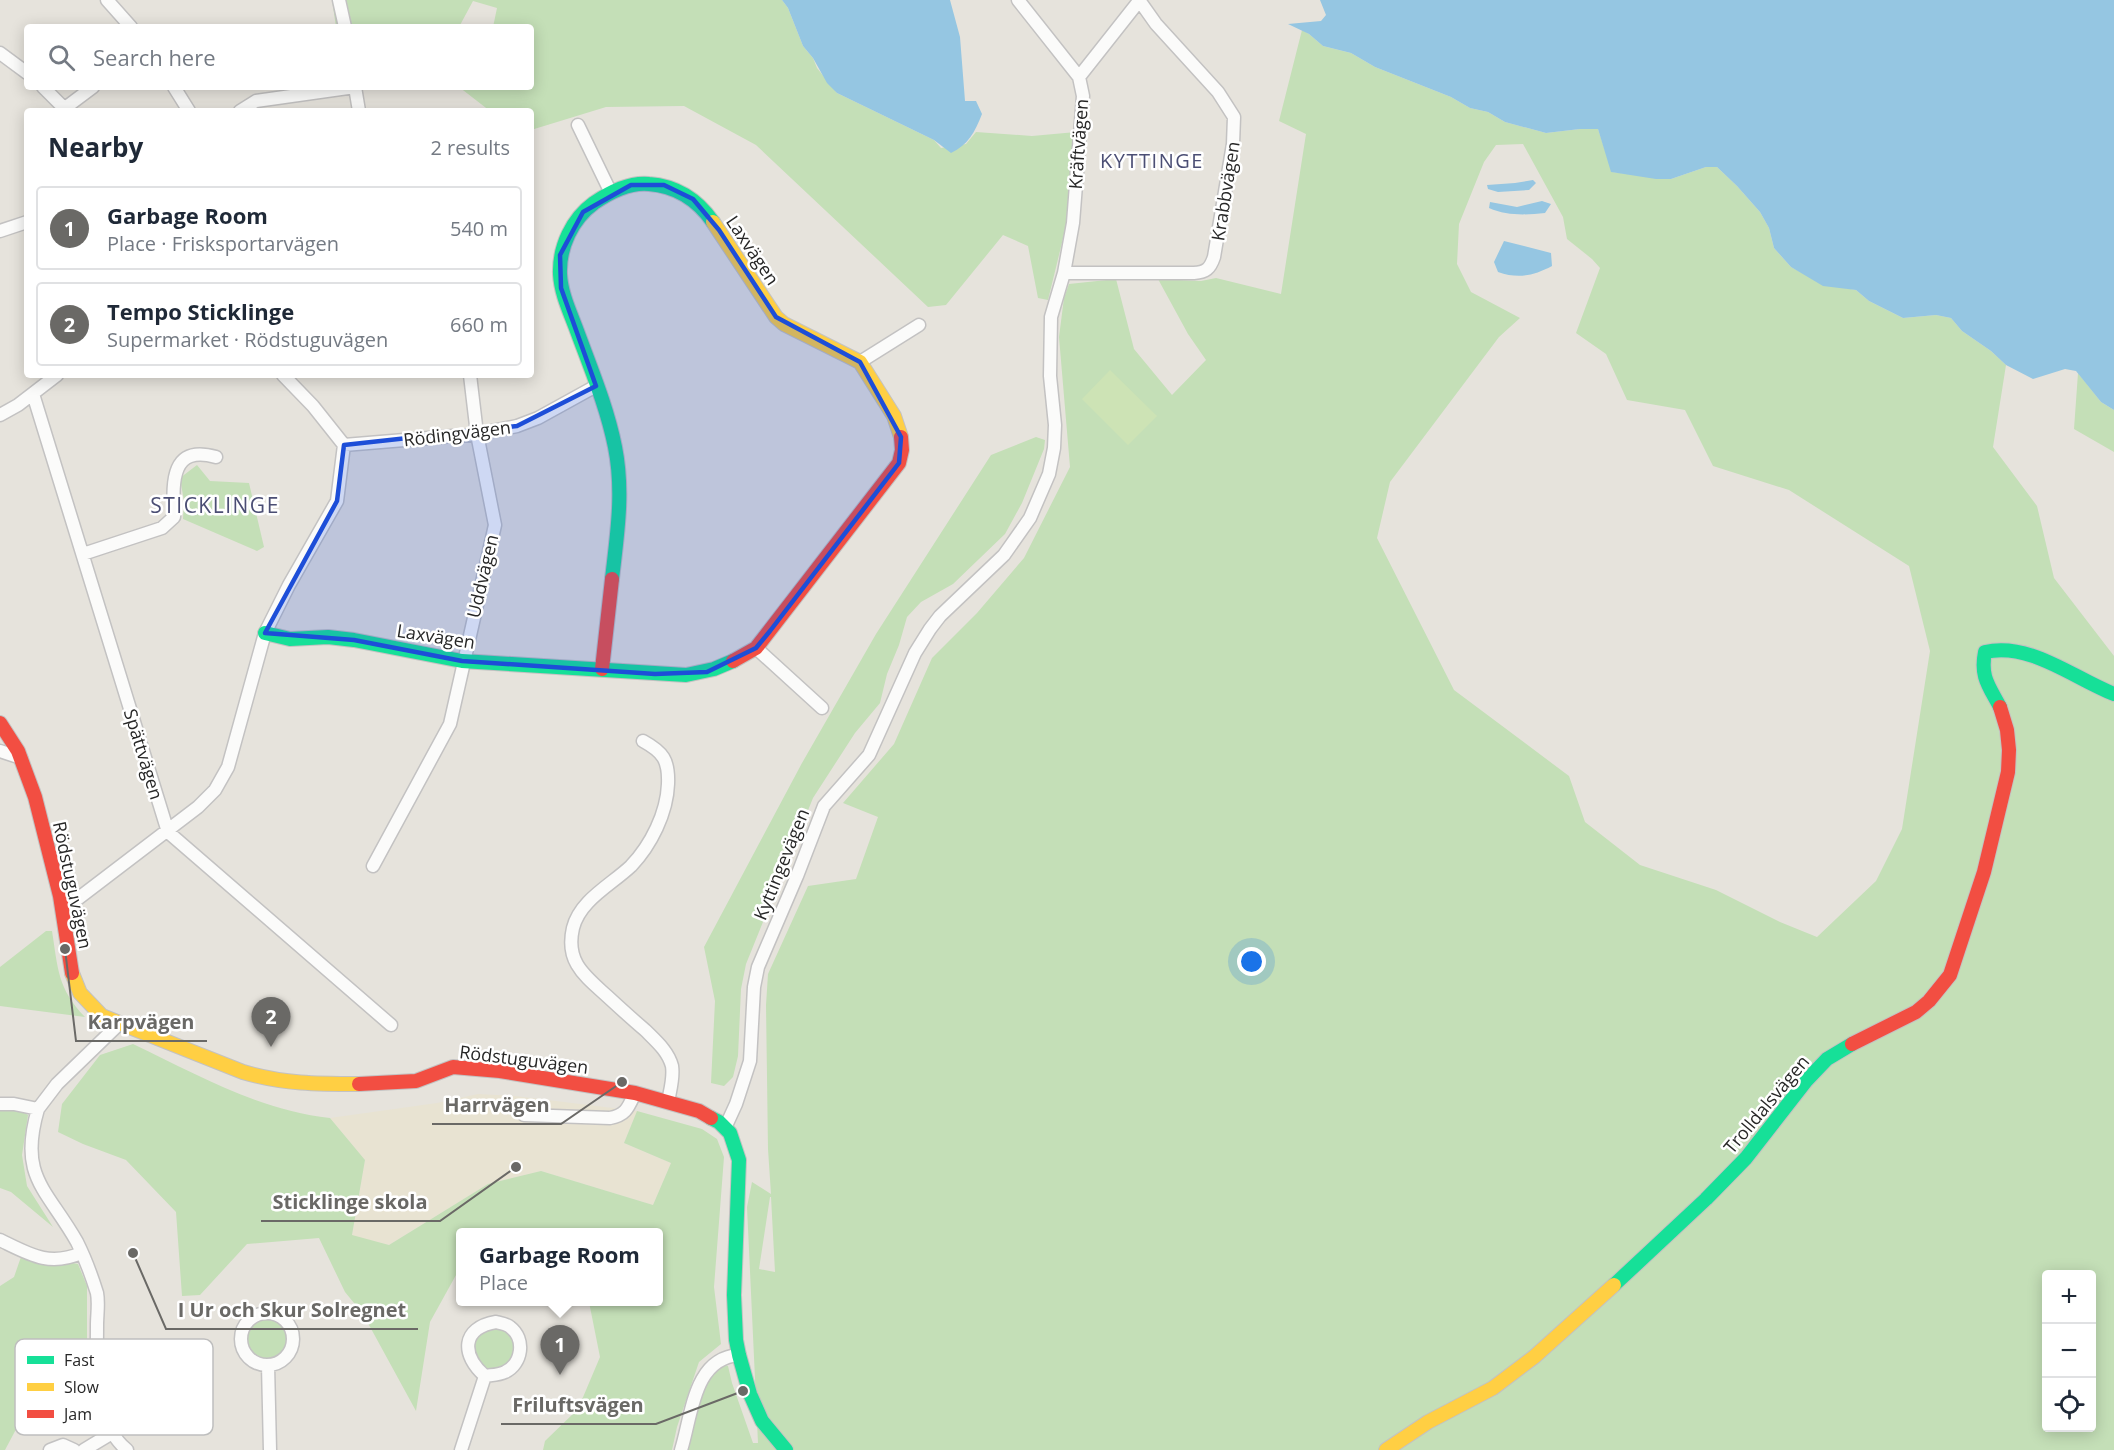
<!DOCTYPE html>
<meta charset="utf-8">
<style>
body{margin:0;font-family:"Open Sans",sans-serif;background:#f2f2f3;color:#1f2937}
.controls{position:absolute;right:18px;bottom:18px;display:grid;overflow:hidden;border-radius:6px;box-shadow:0 3px 15px #0003}
.controls button{width:54px;height:54px;display:grid;place-items:center;padding:0;border:0;border-bottom:2px solid #e0e1e3;background:#fff;color:#1f2937;font:30px sans-serif}
.you{position:absolute;left:1252px;top:962px;width:21px;height:21px;margin:-15px;border:4px solid #fff;border-radius:50%;background:#1a73e8;box-shadow:0 0 0 9px #1a73e833}
.badge{display:grid;place-items:center;width:39px;height:39px;border-radius:50%;background:#6a6966;color:#fff;font-size:20px;font-weight:700}
.pin{position:absolute;translate:-50% -50px;filter:drop-shadow(0 2px 3px #0008)}
.pin::after{content:'';position:absolute;top:32px;width:21px;height:18px;background:inherit;clip-path:polygon(0 0,100% 0,50% 100%)}
.popup{position:absolute;left:456px;top:1228px;width:207px;height:78px;box-sizing:border-box;display:grid;place-content:center;border-radius:6px;background:#fff;filter:drop-shadow(0 2px 4px #0005);font-size:20px;white-space:nowrap;color:#747a83}
.popup b{font-size:22px;color:#1f2937}
.popup::after{content:'';position:absolute;left:50%;top:100%;margin-left:-12px;border:12px solid transparent;border-top-color:#fff}
.list{margin:0;padding:0;list-style:none}
h2{display:flex;justify-content:space-between;align-items:center;height:78px;margin:0;padding:0 24px;font-size:26px}
h2 small{font-size:20px;font-weight:400;color:#747a83}
.list li{display:grid;grid-template-columns:39px 1fr auto;gap:18px;align-items:center;box-sizing:border-box;height:84px;margin:0 12px 12px;padding:0 12px;border:2px solid #e0e1e3;border-radius:6px}
.list b{display:block;font-size:22px;white-space:nowrap}
.list p{margin:0;font-size:20px;white-space:nowrap;color:#747a83}
.list em{font-size:20px;font-style:normal;color:#747a83}
.icon{flex:none;width:33px;height:33px;fill:none;stroke:currentColor;stroke-width:2;stroke-linecap:round;stroke-linejoin:round}
.map{position:relative;flex:none;width:2114px;height:1450px;overflow:hidden}
.search{position:absolute;background:#fff;box-shadow:0 3px 15px #0003;left:24px;top:24px;width:510px;height:66px;display:flex;align-items:center;gap:15px;box-sizing:border-box;padding:0 21px;border-radius:6px;color:#747a83;font-size:22px}
.panel{position:absolute;background:#fff;box-shadow:0 3px 15px #0003;left:24px;top:108px;width:510px;height:270px;border-radius:6px}
.map>svg:first-child{display:block}
</style>
<div class="map">
<svg width="2114" height="1450" viewBox="0 0 2114 1450">
<rect width="100%" height="100%" fill="#e6e3dc"/>
<path fill="#e8e3d2" d="M 478,1094 L 515,1096 L 637,1111 L 624,1143 L 671,1163 L 653,1205 L 541,1171 L 488,1184 L 389,1245 L 352,1236 L 365,1160 L 330,1118 L 437,1103 Z"/>
<path fill="#c4dfb7" fill-rule="evenodd" d="M 332,0 L 782,0 L 788,8 L 803,46 L 813,58 L 817,68 L 837,93 L 934,140 L 941,148 L 966,144 L 976,132 L 1032,136 L 1076,132 L 1069,214 L 1048,300 L 1038,298 L 1028,246 L 1003,235 L 946,305 L 928,307 L 756,145 L 684,106 L 606,107 L 531,130 L 531,111 L 490,111 L 459,87 L 531,87 L 531,27 L 493,27 L 497,8 L 473,1 L 459,27 L 336,27 Z
M 1302,30 L 1309,34 L 1323,46 L 1351,53 L 1375,67 L 1451,97 L 1470,108 L 1488,112 L 1505,122 L 1546,133 L 1580,129 L 1598,129 L 1612,172 L 1671,179 L 1706,167 L 1717,167 L 1737,186 L 1760,212 L 1769,228 L 1774,248 L 1791,267 L 1806,275 L 1840,287 L 1856,290 L 1869,301 L 1903,318 L 1936,315 L 1951,318 L 1962,331 L 1991,351 L 2006,365 L 1993,447 L 2037,506 L 2054,578 L 2114,656 L 2114,1450 L 686,1450 C 693,1426 700,1374 725,1365 L 728,1366 L 732,1383 L 753,1443 L 758,1443 L 747,1207 L 752,1182 L 771,1194 L 768,1149 L 766,1005 L 768,974 L 808,886 L 856,879 L 878,817 L 843,803 L 894,744 L 932,658 L 977,613 L 1024,558 L 1070,467 L 1059,337 L 1064,298 L 1069,284 L 1116,279 L 1134,349 L 1172,395 L 1206,360 L 1188,334 L 1158,279 L 1201,281 L 1216,278 L 1281,294 L 1306,134 L 1279,121 ZM 1523,144 L 1563,217 L 1567,239 L 1592,259 L 1600,268 L 1576,333 L 1606,354 L 1627,400 L 1685,410 L 1713,466 L 1789,490 L 1909,566 L 1930,651 L 1902,829 L 1876,881 L 1817,937 L 1780,922 L 1716,890 L 1640,865 L 1585,822 L 1569,776 L 1454,690 L 1377,538 L 1390,482 L 1499,337 L 1520,318 L 1471,292 L 1457,264 L 1459,224 L 1484,162 L 1496,145 ZM 770,1197 L 771,1197 L 775,1272 L 759,1269 ZM 2046,1274 L 2092,1274 L 2092,1428 L 2046,1428 Z
M 2078,373 L 2101,402 L 2114,410 L 2114,452 L 2074,429 Z
M 1036,437 L 1045,440 L 1044,449 L 1022,503 L 1005,534 L 953,584 L 921,602 L 907,617 L 899,645 L 887,674 L 880,703 L 855,733 L 813,798 L 746,964 L 741,989 L 738,1056 L 733,1077 L 724,1086 L 711,1083 L 715,1001 L 704,947 L 802,763 L 876,634 L 991,455 Z
M 197,465 L 210,481 L 249,483 L 264,547 L 257,551 L 183,519 L 184,501 L 180,478 Z
M 46,931 L 52,931 C 58,968 57,988 85,1017 L 0,1006 L 0,967 Z
M 133,1044 C 196,1074 260,1111 330,1118 L 365,1160 L 352,1235 L 389,1245 L 488,1184 L 541,1171 L 653,1205 L 671,1163 L 624,1143 L 637,1111 L 702,1129 L 717,1139 L 724,1157 L 714,1287 L 721,1344 L 699,1362 L 677,1427 L 672,1450 L 543,1450 L 545,1441 L 578,1409 L 600,1357 L 589,1302 L 659,1302 L 659,1232 L 461,1232 L 461,1266 L 430,1322 L 416,1411 L 363,1314 L 345,1292 L 319,1238 L 247,1244 L 200,1295 L 182,1296 L 176,1212 L 126,1160 L 83,1144 L 58,1132 L 62,1104 L 100,1055 Z
M 0,1109 L 19,1110 L 28,1115 L 22,1155 L 27,1186 L 53,1227 L 11,1192 L 0,1188 Z
M 22,1254 L 60,1264 L 73,1263 L 78,1264 L 87,1286 L 87,1351 L 55,1386 L 22,1418 L 5,1450 L 0,1450 L 0,1286 L 14,1277 Z
M246 1339a21 21 0 1 1 42 0a21 21 0 1 1-42 0Z
M473 1349a21 21 0 1 1 42 0a21 21 0 1 1-42 0Z"/>
<path fill="#cde3b5" d="M 1110,370 L 1157,416 L 1128,445 L 1082,399 Z"/>
<path fill="#95c6e2" d="M 782,0 L 950,0 L 960,37 L 965,101 L 976,101 L 982,114 C 975,132 968,145 951,153 L 934,140 L 837,93 L 827,83 L 813,58 L 803,46 L 788,8 Z
M 1320,0 L 2114,0 L 2114,410 L 2101,402 L 2076,371 L 2065,369 L 2033,379 L 2006,365 L 1991,351 L 1962,331 L 1951,318 L 1936,315 L 1903,318 L 1869,301 L 1856,290 L 1823,286 L 1791,267 L 1774,248 L 1769,228 L 1760,212 L 1737,186 L 1717,167 L 1706,167 L 1671,179 L 1656,179 L 1611,172 L 1598,129 L 1580,129 L 1546,133 L 1505,122 L 1488,112 L 1470,108 L 1451,97 L 1375,67 L 1351,53 L 1323,46 L 1309,34 L 1288,24 L 1321,21 L 1326,15 Z
M 1533,180 L 1536,183 L 1529,190 L 1498,192 L 1488,189 L 1487,185 L 1515,183 Z
M 1542,201 L 1551,204 L 1545,213 C 1526,215 1507,216 1489,208 L 1490,202 L 1517,207 Z
M 1504,241 L 1551,253 L 1552,266 C 1533,276 1518,279 1498,272 L 1494,262 Z"/>
<g fill="none" stroke-linecap="round" stroke-linejoin="round">
<g stroke="#c3c2c2" stroke-width="15">
<path id="street" d="M 107,0 L 131,27
M 339,0 L 345,27
M 0,53 L 27,73
M 1079,77 L 1139,1
M 43,87 L 67,111
M 174,87 L 189,111
M 355,87 L 359,111
M 65,108 L 93,87
M 240,111 L 256,101 L 355,87
M 578,125 L 611,193
M 0,231 L 27,222
M 1064,273 L 1194,273 C 1206,272 1210,269 1214,257 L 1233,144 L 1234,117 L 1218,92 L 1156,24 L 1139,0
M 860,362 L 919,325
M 33,394 L 168,832 L 391,1025
M 0,415 L 18,405 L 57,375
M 344,445 L 477,434 L 517,426 L 538,418 L 596,386
M 83,554 L 162,528 L 174,517 C 173,485 169,444 216,457
M 756,648 L 822,708
M 643,741 C 663,752 669,760 668,784 C 667,813 651,845 631,866 C 611,885 580,900 573,928 C 565,962 585,976 607,996 C 620,1008 632,1019 645,1030 C 656,1041 668,1051 672,1066 C 674,1078 670,1090 668,1102
M 0,751 L 21,758
M 373,866 L 450,724 L 495,525 L 477,434 L 470,375
M 63,910 L 198,807 L 215,790 L 228,767 L 265,633 L 289,585 L 337,501 L 344,445 L 313,406 L 283,375
M 0,1104 L 14,1104 L 38,1109 L 57,1084 L 119,1024
M 38,1109 C 18,1177 47,1189 77,1242 C 85,1258 92,1277 97,1293 C 99,1303 97,1315 97,1325 C 97,1365 93,1422 127,1450
M 524,1115 L 610,1118 C 626,1115 628,1108 635,1093
M 725,1128 L 736,1104 L 750,1061 L 754,987 L 758,967 L 797,876 L 824,806 L 869,755 L 915,653 L 930,629 L 940,616 L 1004,555 L 1030,518 L 1049,474 L 1054,448 L 1055,425 L 1050,376 L 1051,317 L 1064,273 L 1073,223 L 1083,96 L 1079,77 L 1018,0
M 0,1240 C 29,1254 49,1267 81,1253
M241 1339a26 26 0 1 1 52 0a26 26 0 1 1-52 0Z
M 496,1322 C 500,1323 507,1324 510,1327 C 526,1339 522,1364 505,1372 C 499,1375 491,1375 485,1376 C 461,1355 461,1328 496,1322 Z
M 268,1365 L 270,1450
M 50,1450 L 63,1445 L 74,1450
M 84,1450 L 112,1433
M 461,1450 L 485,1376
M 681,1450 C 692,1416 693,1358 739,1355"/>
</g>
<g stroke="#c3c2c2" stroke-width="16">
<path id="fast" d="M 612,579 C 617,535 624,492 615,447 C 607,407 591,369 577,331 C 570,312 561,294 560,274 C 559,247 572,219 594,203 C 610,192 629,182 649,184 C 676,186 697,199 713,222
M 265,633 L 290,639 L 328,637 L 354,640 L 462,661 L 686,675 L 714,669 L 733,661
M 2000,707 C 1989,686 1980,677 1985,652 C 2031,642 2073,678 2114,694
M 711,1118 L 719,1122 L 730,1133 L 739,1160 L 734,1295 L 736,1340 L 739,1355 L 750,1394 L 762,1421 L 786,1450
M 1614,1285 L 1706,1199 L 1746,1158 L 1806,1081 L 1827,1059 L 1852,1044"/>
</g>
<g stroke="#c3c2c2" stroke-width="16">
<path id="slow" d="M 713,222 L 776,317 L 784,324 L 860,362 L 894,416 L 901,437
M 72,973 L 80,993 L 102,1016 L 243,1072 C 284,1084 317,1084 359,1084
M 1386,1450 L 1428,1422 L 1493,1388 L 1534,1357 L 1614,1285"/>
</g>
<g stroke="#c3c2c2" stroke-width="16">
<path id="jam" d="M 733,661 L 756,648 L 899,463 L 902,450 L 901,437
M 602,669 L 612,579
M 0,723 L 18,751 L 35,797 L 60,896 L 72,973
M 1852,1044 L 1916,1012 L 1929,1001 L 1950,975 L 1984,872 L 2008,772 L 2009,750 L 2007,730 L 2000,707
M 359,1084 L 416,1081 L 453,1067 L 500,1071 L 635,1093 L 699,1111 L 711,1118"/>
</g>
<use href="#street" stroke="#fbfbfa" stroke-width="12"/>
<use href="#fast" stroke="#16e098" stroke-width="14"/>
<use href="#slow" stroke="#ffcf43" stroke-width="14"/>
<use href="#jam" stroke="#f24e42" stroke-width="14"/>
</g>
<path fill="#1d4ed8" fill-opacity="0.2" stroke="#1d4ed8" stroke-width="4.5" stroke-linejoin="round" d="M 631,185 L 664,185 L 693,199 L 719,230 L 776,317 L 860,362 L 901,437 L 899,463 L 770,631 L 756,648 L 707,672 L 655,674 L 462,661 L 354,640 L 265,633 L 337,501 L 344,445 L 517,426 L 596,386 L 561,288 L 560,255 L 583,212 Z"/>
<g text-anchor="middle" dominant-baseline="central" stroke-width="5" stroke-linejoin="round" paint-order="stroke">
<g font-size="18" fill="#272727" stroke="#fff">
<text transform="translate(1078 144) rotate(-86)">Kräftvägen</text>
<text transform="translate(1225 191) rotate(-81)">Krabbvägen</text>
<text transform="translate(753 250) rotate(56)">Laxvägen</text>
<text transform="translate(457 433) rotate(-7)">Rödingvägen</text>
<text transform="translate(482 576) rotate(-77)">Uddvägen</text>
<text transform="translate(436 636) rotate(9)">Laxvägen</text>
<text transform="translate(144 754) rotate(73)">Spättvägen</text>
<text transform="translate(781 864) rotate(-68)">Kyttingevägen</text>
<text transform="translate(73 885) rotate(78)">Rödstuguvägen</text>
<text transform="translate(524 1059) rotate(7)">Rödstuguvägen</text>
<text transform="translate(1766 1104) rotate(-50)">Trolldalsvägen</text>
</g>
<g font-size="20" letter-spacing="1.5" fill="#4b4e74" stroke="#fff">
<text x="1152" y="160">KYTTINGE</text>
</g>
<g font-size="21" letter-spacing="1.5" fill="#4b4e74" stroke="#fff">
<text x="215" y="505">STICKLINGE</text>
</g>
</g>
<rect x="15" y="1339" width="198" height="96" rx="9" fill="#fff" stroke="#bebebe" stroke-width="1.5"/>
<rect x="27" y="1356" width="27" height="8" fill="#16e098"/>
<rect x="27" y="1383" width="27" height="8" fill="#ffcf43"/>
<rect x="27" y="1410" width="27" height="8" fill="#f24e42"/>
<g font-size="16" fill="#272727">
<text x="64" y="1366">Fast</text>
<text x="64" y="1393">Slow</text>
<text x="64" y="1420">Jam</text>
</g>
<path fill="none" stroke="#6a6966" stroke-width="2" d="M65 949L76 1041H207M622 1082L561 1124H432M516 1167L440 1221H261M133 1253L166 1329H418M743 1391L656 1424H501"/>
<g fill="#6a6966" stroke="#fff" stroke-width="2">
<circle cx="65" cy="949" r="6"/>
<circle cx="622" cy="1082" r="6"/>
<circle cx="516" cy="1167" r="6"/>
<circle cx="133" cy="1253" r="6"/>
<circle cx="743" cy="1391" r="6"/>
</g>
<g font-size="20" text-anchor="middle" font-weight="bold" fill="#6a6966" stroke="#fff" stroke-width="5" stroke-linejoin="round" paint-order="stroke">
<text x="141" y="1029">Karpvägen</text>
<text x="497" y="1112">Harrvägen</text>
<text x="350" y="1209">Sticklinge skola</text>
<text x="292" y="1317">I Ur och Skur Solregnet</text>
<text x="578" y="1412">Friluftsvägen</text>
</g>
</svg>
<div class="controls">
<button>+</button>
<button>−</button>
<button><svg class="icon" aria-label="locate" viewBox="0 0 24 24"><circle cx="12" cy="12" r="6"/><path d="M12 2v4M12 18v4M2 12h4M18 12h4"/></svg></button>
</div>
<div class="you"></div>
<div class="pin badge" style="left:560px;top:1375px">1</div>
<div class="popup"><b>Garbage Room</b>Place</div>
<div class="pin badge" style="left:271px;top:1047px">2</div>
<div class="search"><svg class="icon" aria-label="search" viewBox="0 0 24 24"><circle cx="10" cy="10" r="6"/><path d="M15 15l6 6"/></svg>Search here</div>
<section class="panel">
<h2>Nearby<small>2 results</small></h2>
<ul class="list">
<li><span class="badge">1</span><div><b>Garbage Room</b><p>Place · Frisksportarvägen</p></div><em>540 m</em></li>
<li><span class="badge">2</span><div><b>Tempo Sticklinge</b><p>Supermarket · Rödstuguvägen</p></div><em>660 m</em></li>
</ul>
</section>
</div>
